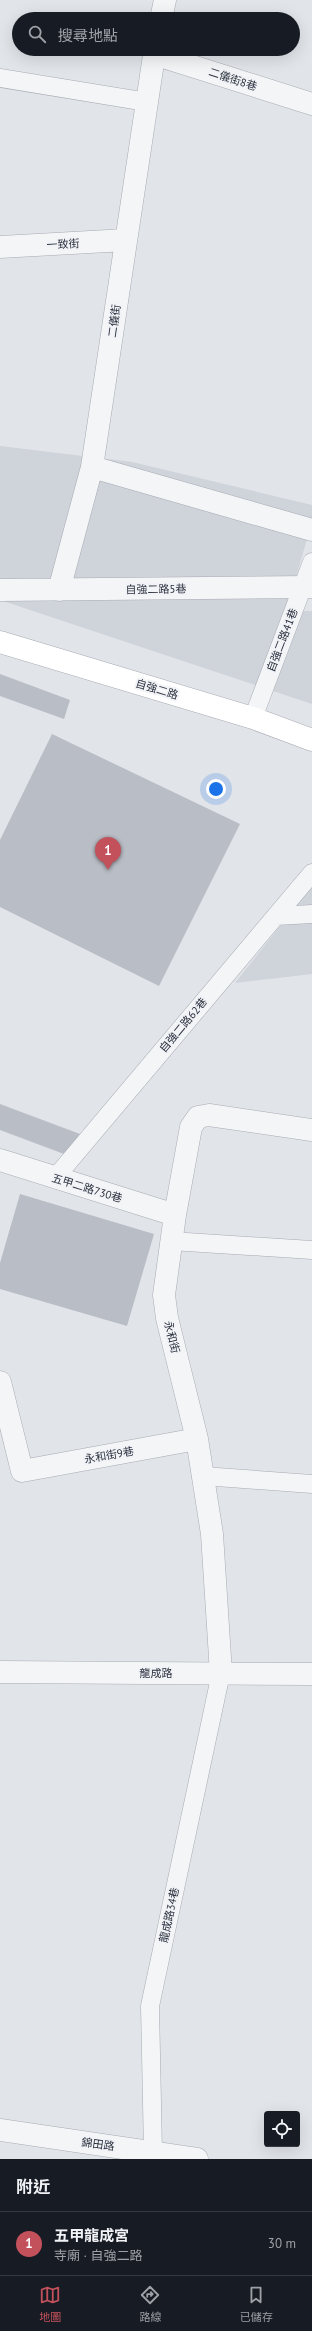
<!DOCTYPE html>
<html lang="zh-TW">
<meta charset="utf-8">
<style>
body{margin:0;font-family:"PT Sans","Noto Sans TC",sans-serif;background:#242831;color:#f1f3f6}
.controls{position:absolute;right:12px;bottom:12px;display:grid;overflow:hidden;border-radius:4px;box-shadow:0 4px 16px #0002}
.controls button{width:36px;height:36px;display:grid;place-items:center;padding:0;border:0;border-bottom:1px solid #363941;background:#171b24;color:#f1f3f6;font:20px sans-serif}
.you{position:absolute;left:216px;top:789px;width:14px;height:14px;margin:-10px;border:3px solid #fff;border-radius:50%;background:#1a73e8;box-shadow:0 0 0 6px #1a73e833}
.badge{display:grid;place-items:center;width:26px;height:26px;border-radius:50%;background:#c3515b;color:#fff;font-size:13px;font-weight:700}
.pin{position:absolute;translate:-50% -33px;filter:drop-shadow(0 1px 2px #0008)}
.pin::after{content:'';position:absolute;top:21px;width:14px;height:12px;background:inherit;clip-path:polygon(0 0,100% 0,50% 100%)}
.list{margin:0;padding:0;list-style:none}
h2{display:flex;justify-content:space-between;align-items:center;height:52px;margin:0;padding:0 16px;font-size:17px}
h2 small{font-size:13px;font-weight:400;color:#9ea1a6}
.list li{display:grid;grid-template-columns:26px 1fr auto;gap:12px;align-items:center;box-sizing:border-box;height:64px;padding:0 16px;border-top:1px solid #363941}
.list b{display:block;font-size:15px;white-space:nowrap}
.list p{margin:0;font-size:13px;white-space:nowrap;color:#9ea1a6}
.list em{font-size:13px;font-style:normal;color:#9ea1a6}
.icon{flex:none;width:22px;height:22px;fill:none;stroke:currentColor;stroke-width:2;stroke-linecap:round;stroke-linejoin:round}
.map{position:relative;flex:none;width:312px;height:2159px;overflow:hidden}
.search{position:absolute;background:#171b24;box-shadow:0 4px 16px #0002;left:12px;right:12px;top:12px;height:44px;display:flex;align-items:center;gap:10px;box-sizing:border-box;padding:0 14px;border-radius:22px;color:#9ea1a6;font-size:15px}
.sheet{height:116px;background:#171b24}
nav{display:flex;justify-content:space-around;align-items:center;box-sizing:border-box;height:56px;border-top:1px solid #363941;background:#171b24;font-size:11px;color:#9ea1a6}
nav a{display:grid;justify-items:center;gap:2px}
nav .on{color:#c3515b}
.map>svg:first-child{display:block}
</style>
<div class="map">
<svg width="312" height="2159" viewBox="0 0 312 2159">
<rect width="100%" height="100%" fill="#e1e4e9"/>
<path fill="#cfd3da" d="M 0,446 L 132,462 L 312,505 L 312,522 L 286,611 L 312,611 L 312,704 L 0,600 Z
M 312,886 L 312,974 L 235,983 Z"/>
<path fill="#b9bdc5" d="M 0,674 L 70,700 L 64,719 L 0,696 Z
M 52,734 L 240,824 L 159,986 L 0,907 L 0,840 Z
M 0,1104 L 80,1134 L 64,1154 L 0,1130 Z
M 20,1194 L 154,1234 L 127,1326 L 0,1289 L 0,1263 Z"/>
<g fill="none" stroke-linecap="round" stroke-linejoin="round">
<g stroke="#a7abb3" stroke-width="19">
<path id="lane" d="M 0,78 L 147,102
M 253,718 L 312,562
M 276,916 L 312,914
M 55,1178 L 312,873
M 171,1241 L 312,1250
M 203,1476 L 312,1484
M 153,2152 L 150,2006 L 221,1673"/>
</g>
<g stroke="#a7abb3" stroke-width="23">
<path id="street" d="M 161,19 L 165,0
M 154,54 L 312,104
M 0,247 L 126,240
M 92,467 L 312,530
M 0,590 L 312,587
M 59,590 L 92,467 L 155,49
M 0,1160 L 175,1215
M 0,1382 L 22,1471 L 197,1439
M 0,1672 L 312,1674
M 221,1673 L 212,1534 L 197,1439 L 167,1318 L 164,1295 L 175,1215 L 191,1127 L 198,1117 L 209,1115 L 312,1130
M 0,2130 L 197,2159"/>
</g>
<g stroke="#a7abb3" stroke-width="23">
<path id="secondary" d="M 0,642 L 253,718 L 312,740"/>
</g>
<use href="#lane" stroke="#f4f5f7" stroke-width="18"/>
<use href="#street" stroke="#f4f5f7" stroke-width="22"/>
<use href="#secondary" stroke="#fff" stroke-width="22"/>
</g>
<g text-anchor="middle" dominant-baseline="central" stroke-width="4" stroke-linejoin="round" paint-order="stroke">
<g font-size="11" fill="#2b313f" stroke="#f1f3f6">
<text transform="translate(233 79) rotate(18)">二儀街8巷</text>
<text transform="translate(63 244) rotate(-3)">一致街</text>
<text transform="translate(114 321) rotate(-82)">二儀街</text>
<text transform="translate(156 589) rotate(-1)">自強二路5巷</text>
<text transform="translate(282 640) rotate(-69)">自強二路41巷</text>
<text transform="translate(157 689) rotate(17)">自強二路</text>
<text transform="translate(183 1025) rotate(-50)">自強二路62巷</text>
<text transform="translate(87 1188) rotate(17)">五甲二路730巷</text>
<text transform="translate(172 1337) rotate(76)">永和街</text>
<text transform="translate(109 1455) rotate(-10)">永和街9巷</text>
<text x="156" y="1673">龍成路</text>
<text transform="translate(169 1915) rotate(-78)">龍成路34巷</text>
<text transform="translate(98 2144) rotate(8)">錦田路</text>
</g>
</g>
</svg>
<div class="controls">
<button><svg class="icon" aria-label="locate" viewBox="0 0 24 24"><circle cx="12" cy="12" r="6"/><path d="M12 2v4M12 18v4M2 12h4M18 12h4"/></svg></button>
</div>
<div class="you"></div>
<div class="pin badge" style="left:108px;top:870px">1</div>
<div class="search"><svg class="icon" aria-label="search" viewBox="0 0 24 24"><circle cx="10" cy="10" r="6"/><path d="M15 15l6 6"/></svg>搜尋地點</div>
</div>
<section class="sheet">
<h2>附近<small></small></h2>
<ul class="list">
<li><span class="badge">1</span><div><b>五甲龍成宮</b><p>寺廟 · 自強二路</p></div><em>30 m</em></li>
</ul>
</section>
<nav>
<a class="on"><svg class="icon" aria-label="map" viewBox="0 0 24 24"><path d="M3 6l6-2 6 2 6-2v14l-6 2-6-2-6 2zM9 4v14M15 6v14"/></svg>地圖</a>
<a><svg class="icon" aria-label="directions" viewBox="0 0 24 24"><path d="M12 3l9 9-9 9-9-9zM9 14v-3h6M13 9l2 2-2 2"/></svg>路線</a>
<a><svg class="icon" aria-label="saved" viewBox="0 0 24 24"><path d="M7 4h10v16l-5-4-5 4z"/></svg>已儲存</a>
</nav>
